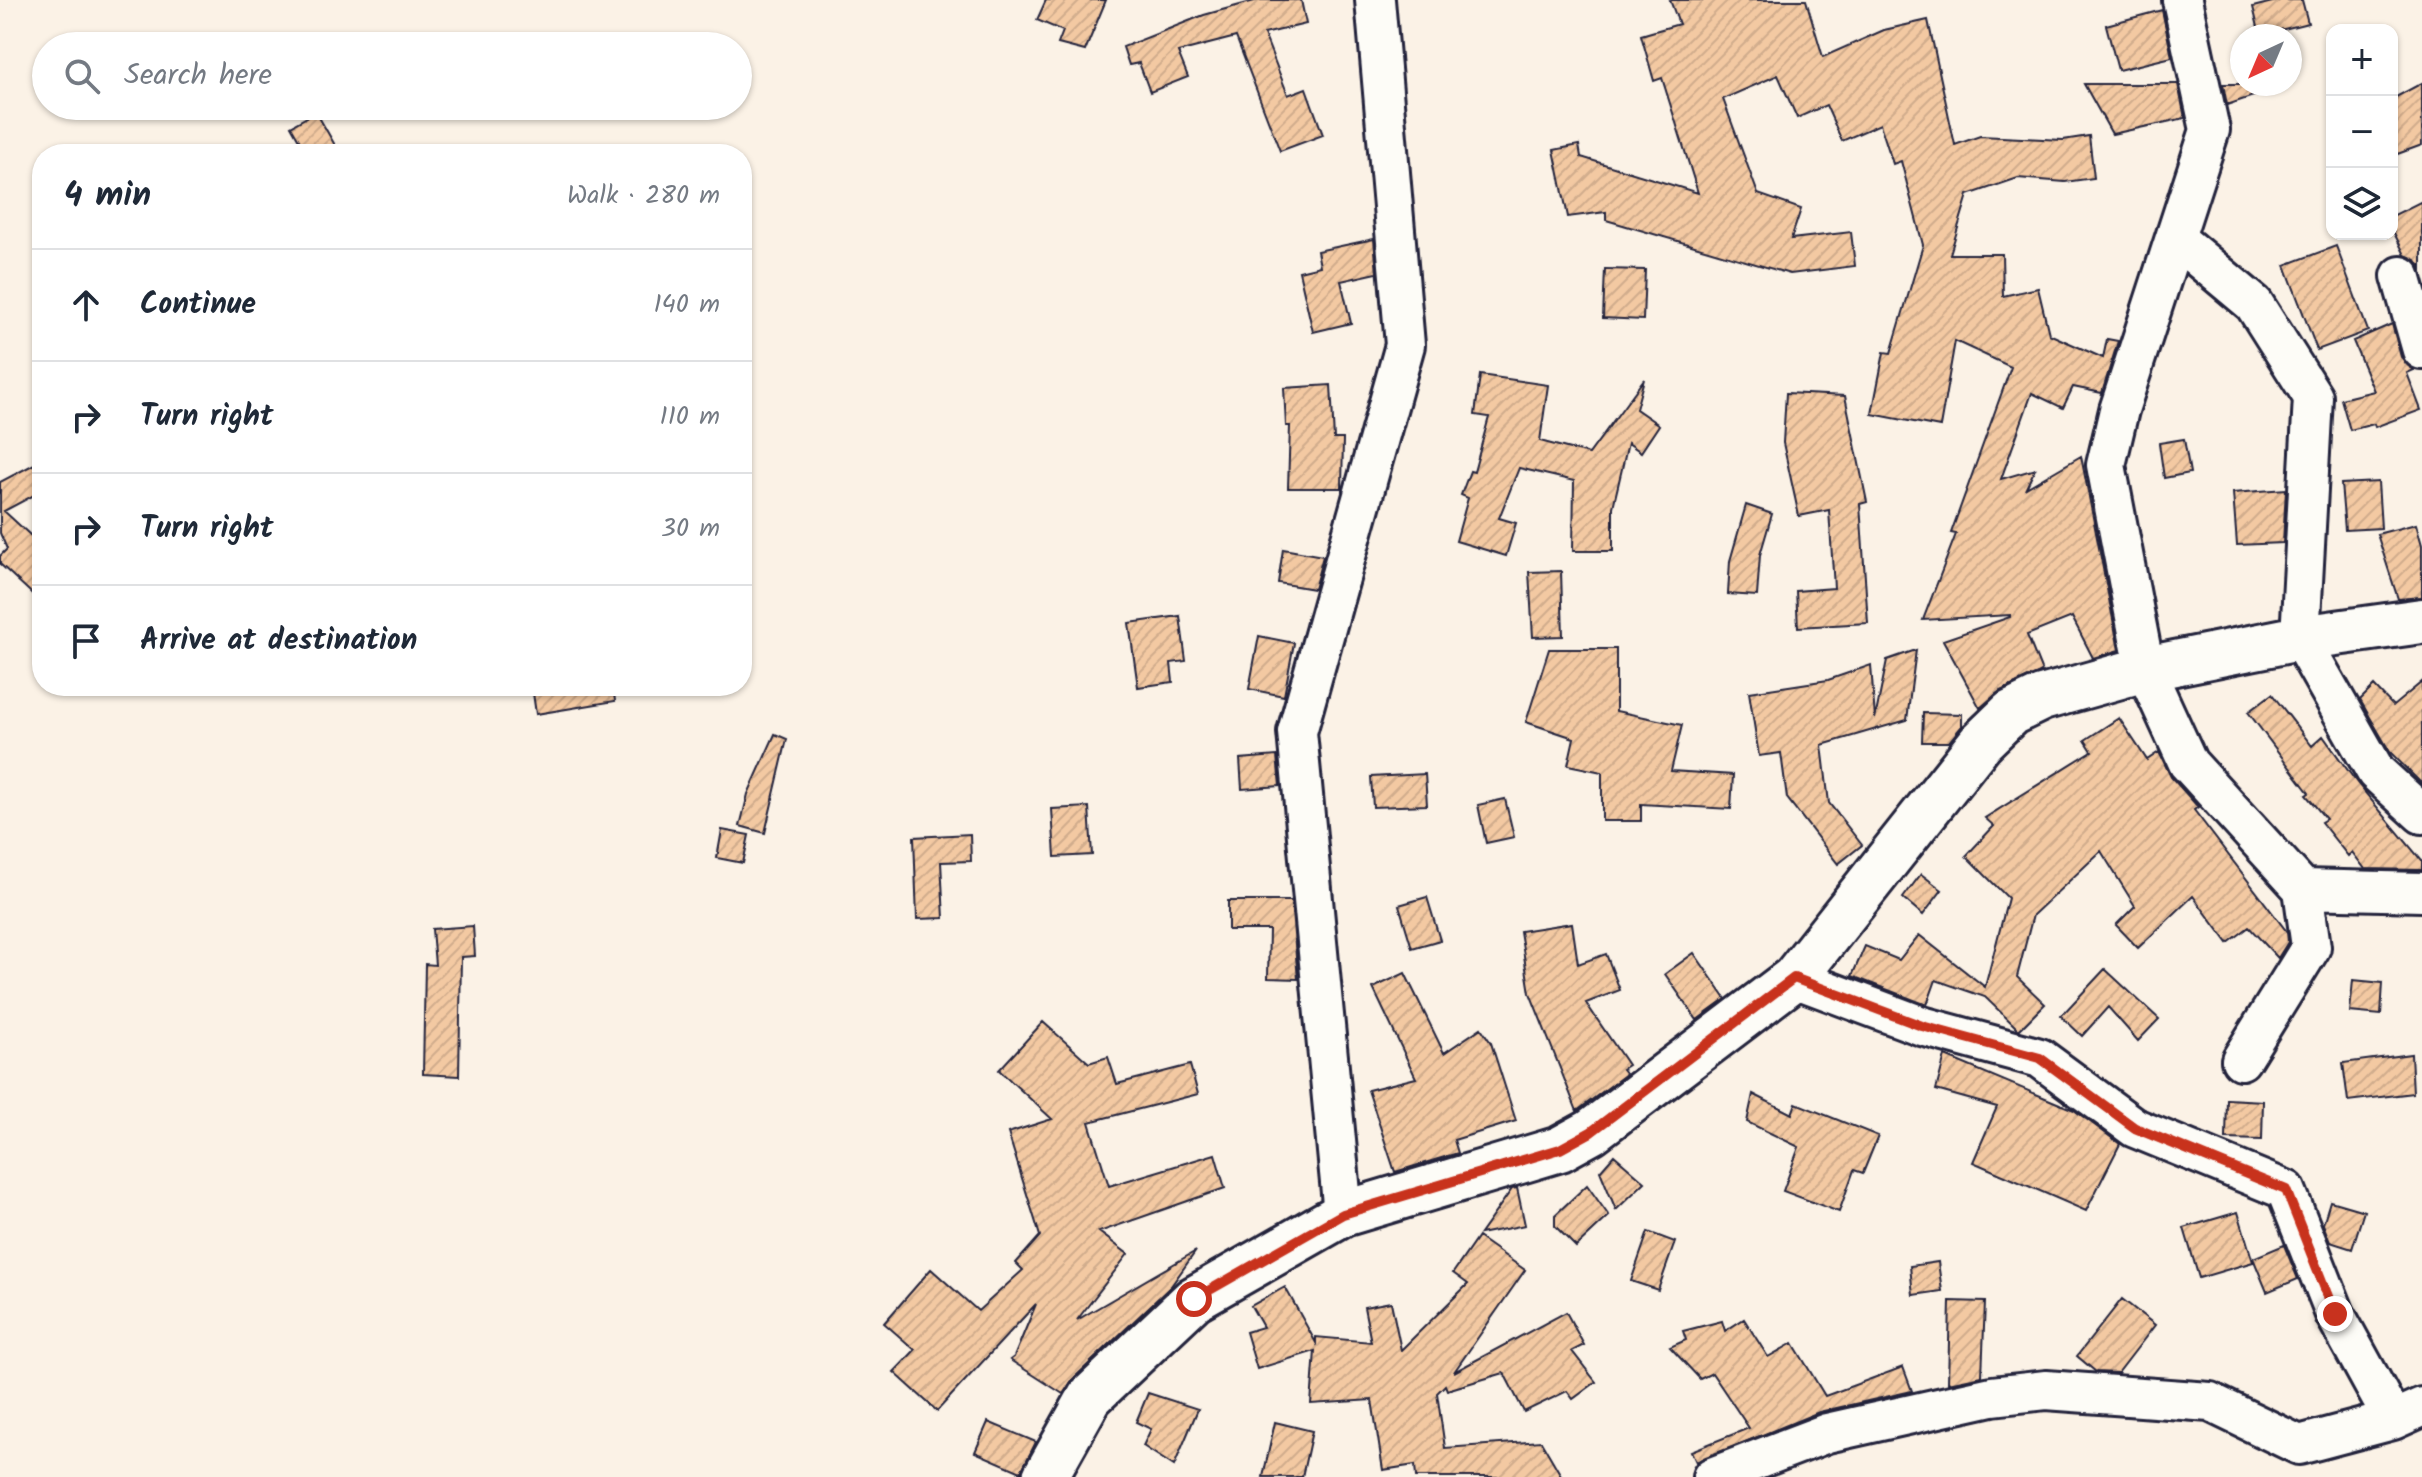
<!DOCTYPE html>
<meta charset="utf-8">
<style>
body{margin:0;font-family:Kalam,sans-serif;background:#f2f2f3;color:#1f2937}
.controls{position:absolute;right:24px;top:24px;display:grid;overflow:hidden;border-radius:16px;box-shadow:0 2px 6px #0004}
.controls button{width:72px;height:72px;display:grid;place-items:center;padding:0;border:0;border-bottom:2px solid #e0e1e3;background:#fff;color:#1f2937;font:40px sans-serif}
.compass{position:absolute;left:2230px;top:24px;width:72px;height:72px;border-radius:50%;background:#fff;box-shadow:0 2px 6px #0004;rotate:224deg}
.stop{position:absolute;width:24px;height:24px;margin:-18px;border:6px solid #c8321e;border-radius:50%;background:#fff}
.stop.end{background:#c8321e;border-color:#fff;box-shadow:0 2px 8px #0008}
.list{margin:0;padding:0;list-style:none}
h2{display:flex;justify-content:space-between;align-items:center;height:104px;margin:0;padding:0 32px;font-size:34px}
h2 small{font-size:26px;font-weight:400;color:#747a83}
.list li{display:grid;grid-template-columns:52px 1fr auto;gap:24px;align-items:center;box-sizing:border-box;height:112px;padding:0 32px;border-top:2px solid #e0e1e3}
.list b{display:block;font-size:30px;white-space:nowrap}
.list em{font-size:26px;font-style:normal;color:#747a83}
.icon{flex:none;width:44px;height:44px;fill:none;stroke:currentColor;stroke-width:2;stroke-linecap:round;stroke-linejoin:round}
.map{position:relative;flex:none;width:2422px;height:1477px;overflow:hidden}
.search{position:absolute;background:#fff;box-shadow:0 2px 6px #0004;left:32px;top:32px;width:720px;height:88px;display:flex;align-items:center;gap:20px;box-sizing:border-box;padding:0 28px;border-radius:44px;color:#747a83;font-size:30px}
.panel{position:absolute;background:#fff;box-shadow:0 2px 6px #0004;left:32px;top:144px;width:720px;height:552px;border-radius:32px}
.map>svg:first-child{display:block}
</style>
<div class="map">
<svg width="2422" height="1477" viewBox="0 0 2422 1477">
<defs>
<pattern id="building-hatch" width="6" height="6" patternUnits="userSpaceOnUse" patternTransform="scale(2)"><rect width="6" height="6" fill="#f3c9a2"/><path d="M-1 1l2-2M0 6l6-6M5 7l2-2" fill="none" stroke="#d0ac8c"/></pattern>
</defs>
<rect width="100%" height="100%" fill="#fbf2e6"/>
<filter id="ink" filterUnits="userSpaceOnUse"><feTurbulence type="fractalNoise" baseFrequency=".0125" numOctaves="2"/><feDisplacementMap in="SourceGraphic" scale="16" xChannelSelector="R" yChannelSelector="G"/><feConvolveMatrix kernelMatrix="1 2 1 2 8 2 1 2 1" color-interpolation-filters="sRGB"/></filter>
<g filter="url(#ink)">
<path fill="url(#building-hatch)" stroke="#22223b" stroke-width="2" d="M 1046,0 L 1106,0 L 1085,51 L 1058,44 L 1063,31 L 1037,20 Z
M 1258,0 L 1301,0 L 1306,24 L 1264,34 L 1288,95 L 1306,88 L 1323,135 L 1280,151 L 1236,37 L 1178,52 L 1188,77 L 1150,92 L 1139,63 L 1129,65 L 1123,47 L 1204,15 Z
M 1670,0 L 1806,0 L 1823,57 L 1884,30 L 1928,20 L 1955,145 L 1980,136 L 2063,140 L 2089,136 L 2094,178 L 2065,182 L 2018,178 L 1968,195 L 1950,254 L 2002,254 L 2003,296 L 2038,288 L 2049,334 L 2103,358 L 2107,339 L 2118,341 L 2102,393 L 2073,387 L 2063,408 L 2032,393 L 2001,479 L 2035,469 L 2026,488 L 2081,456 L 2119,650 L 2093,658 L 2072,617 L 2027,635 L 2042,672 L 2000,691 L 1980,708 L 1943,640 L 2010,617 L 2010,615 L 1923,620 L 1956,534 L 1951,533 L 2011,367 L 1955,341 L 1940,427 L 1872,414 L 1884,352 L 1891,353 L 1923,245 L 1901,161 L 1893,164 L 1880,124 L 1842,141 L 1826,105 L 1797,118 L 1778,75 L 1723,99 L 1758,194 L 1801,209 L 1791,239 L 1851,232 L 1855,266 L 1790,274 L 1606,220 L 1606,212 L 1568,217 L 1554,150 L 1579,145 L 1581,157 L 1698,193 L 1662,78 L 1654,81 L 1641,35 L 1679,24 Z
M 2280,0 L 2302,0 L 2308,23 L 2260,35 L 2253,7 Z
M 2162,10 L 2172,57 L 2118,70 L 2106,25 Z
M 2422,83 L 2422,145 L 2392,156 L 2392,99 Z
M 2084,84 L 2178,84 L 2185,118 L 2112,134 Z
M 2223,84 L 2273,84 L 2274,89 L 2227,105 Z
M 316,112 L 340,154 L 307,154 L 291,126 Z
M 2422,201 L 2422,270 L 2416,260 L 2405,255 L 2392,229 L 2392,216 Z
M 1374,239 L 1377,273 L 1341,281 L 1351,323 L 1313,332 L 1299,271 L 1320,266 L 1317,251 Z
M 2336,246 L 2368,331 L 2317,350 L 2285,265 Z
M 1605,269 L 1645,270 L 1643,320 L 1603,318 Z
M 2392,324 L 2401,357 L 2414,370 L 2407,373 L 2421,410 L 2375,427 L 2374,424 L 2350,430 L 2341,399 L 2374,391 L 2353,341 Z
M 1480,375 L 1548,385 L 1540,441 L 1589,454 L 1644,379 L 1636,409 L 1659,425 L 1641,452 L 1628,443 L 1613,507 L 1613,551 L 1573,551 L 1574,481 L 1519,468 L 1499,518 L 1516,523 L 1506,556 L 1456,541 L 1468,498 L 1461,495 L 1470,471 L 1474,472 L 1489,417 L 1475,415 Z
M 1331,385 L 1334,439 L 1343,439 L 1342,488 L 1288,488 L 1290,426 L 1286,426 L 1284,388 Z
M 1786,393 L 1845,396 L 1867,502 L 1860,504 L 1868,623 L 1798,627 L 1796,591 L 1834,588 L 1829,510 L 1799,516 L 1783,443 Z
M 2184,439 L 2190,473 L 2164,478 L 2159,443 Z
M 42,460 L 42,491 L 4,511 L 42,546 L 42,603 L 0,564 L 0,556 L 7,549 L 0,533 L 0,482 Z
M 2378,482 L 2381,528 L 2345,530 L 2341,484 Z
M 2286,489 L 2283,543 L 2237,545 L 2233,493 Z
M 1746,505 L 1772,514 L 1760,555 L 1757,596 L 1728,594 L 1730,561 Z
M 2416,524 L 2422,545 L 2422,597 L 2398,599 L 2377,534 Z
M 1283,549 L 1323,556 L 1314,589 L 1278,583 Z
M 1561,571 L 1563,636 L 1533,637 L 1529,572 Z
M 1180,616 L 1186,661 L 1171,663 L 1173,682 L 1138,687 L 1129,623 Z
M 1259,636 L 1294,643 L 1284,696 L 1249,689 Z
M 1549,649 L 1616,649 L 1616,711 L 1682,725 L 1671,771 L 1733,775 L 1731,809 L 1641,804 L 1641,821 L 1602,821 L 1602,772 L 1568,765 L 1574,738 L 1526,722 Z
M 1916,650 L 1907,720 L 1822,745 L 1829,803 L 1862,845 L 1838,864 L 1787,798 L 1781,753 L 1759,756 L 1749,692 L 1828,680 L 1871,665 L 1875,719 L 1887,660 Z
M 2422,682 L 2422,784 L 2390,752 L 2360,700 L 2374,686 L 2393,706 Z
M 532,686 L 613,686 L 615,701 L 536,714 Z
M 2272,694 L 2312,746 L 2323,736 L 2357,783 L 2422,861 L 2422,870 L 2365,869 L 2352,852 L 2348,856 L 2321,822 L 2326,819 L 2306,795 L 2309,793 L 2248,712 Z
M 1923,713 L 1962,714 L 1962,726 L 1949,742 L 1922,742 Z
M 2119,718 L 2147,760 L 2159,752 L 2171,777 L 2198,807 L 2194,810 L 2287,932 L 2288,942 L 2278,958 L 2249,927 L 2228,943 L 2193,896 L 2138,948 L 2116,925 L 2135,906 L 2101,851 L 2033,915 L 2017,977 L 2045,1004 L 2019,1030 L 1985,997 L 1936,980 L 1927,1005 L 1852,976 L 1865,946 L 1899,960 L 1919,935 L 1985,987 L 2008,898 L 1966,856 L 1994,826 L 1985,818 L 2092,751 L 2085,740 Z
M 775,734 L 787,739 L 765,833 L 740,826 L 748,794 Z
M 1277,756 L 1280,786 L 1242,789 L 1240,759 Z
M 1425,774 L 1427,805 L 1373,807 L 1371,777 Z
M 1505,799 L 1514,837 L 1486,843 L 1478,805 Z
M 1089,807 L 1092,855 L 1055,857 L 1052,809 Z
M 722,830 L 749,835 L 743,863 L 717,858 Z
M 970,834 L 971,861 L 941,862 L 944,918 L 917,919 L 914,837 Z
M 1921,874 L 1942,890 L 1923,915 L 1903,898 Z
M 1427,897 L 1440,940 L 1412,948 L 1399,905 Z
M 1228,901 L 1291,901 L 1298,979 L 1268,978 L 1269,930 L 1228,930 Z
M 1572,923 L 1578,964 L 1606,954 L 1620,990 L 1586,1003 L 1628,1065 L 1622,1069 L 1626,1074 L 1577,1111 L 1530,993 L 1520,931 Z
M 473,926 L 475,956 L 461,957 L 459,1076 L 423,1074 L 425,964 L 435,965 L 432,929 Z
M 1694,953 L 1726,999 L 1697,1020 L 1665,974 Z
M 2105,969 L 2159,1019 L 2138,1041 L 2108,1007 L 2082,1036 L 2061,1016 Z
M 1405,973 L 1444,1053 L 1481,1028 L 1491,1043 L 1516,1121 L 1454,1140 L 1458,1153 L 1395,1172 L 1368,1090 L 1416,1078 L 1373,988 Z
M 2353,980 L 2383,983 L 2381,1015 L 2350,1012 Z
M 1043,1022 L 1089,1063 L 1108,1057 L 1117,1084 L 1190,1065 L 1198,1094 L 1089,1122 L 1109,1186 L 1215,1154 L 1225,1188 L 1099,1232 L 1128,1254 L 1077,1320 L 1196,1251 L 1171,1286 L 1073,1379 L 1063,1394 L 1010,1360 L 1014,1357 L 1036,1304 L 937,1411 L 894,1372 L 915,1350 L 884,1323 L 931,1269 L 978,1311 L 1023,1270 L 1016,1263 L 1040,1236 L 1008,1133 L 1052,1119 L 999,1070 Z
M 2411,1054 L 2413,1093 L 2348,1101 L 2343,1063 Z
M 1945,1056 L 2074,1110 L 2120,1144 L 2086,1211 L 1973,1162 L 1997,1107 L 1936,1090 Z
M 1753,1094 L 1792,1114 L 1796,1103 L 1878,1136 L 1863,1173 L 1854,1170 L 1839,1212 L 1783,1191 L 1799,1147 L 1747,1122 Z
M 2227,1099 L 2263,1101 L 2262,1140 L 2226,1139 Z
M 1614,1155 L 1645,1182 L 1616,1210 L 1600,1171 Z
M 1587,1185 L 1609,1216 L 1576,1247 L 1555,1226 L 1555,1215 Z
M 1517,1188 L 1525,1225 L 1480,1234 L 1512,1189 Z
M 2330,1201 L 2364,1211 L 2352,1249 L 2330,1242 L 2323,1224 Z
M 2238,1212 L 2253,1262 L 2199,1278 L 2184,1228 Z
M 1648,1232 L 1675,1242 L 1658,1290 L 1631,1281 Z
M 1478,1237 L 1525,1270 L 1454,1372 L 1566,1312 L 1584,1345 L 1572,1351 L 1596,1382 L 1573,1399 L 1567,1391 L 1524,1412 L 1504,1373 L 1447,1390 L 1445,1385 L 1437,1393 L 1445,1448 L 1541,1441 L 1562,1477 L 1416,1477 L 1415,1465 L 1383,1470 L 1372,1400 L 1311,1404 L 1315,1351 L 1257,1369 L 1246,1332 L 1263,1327 L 1251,1306 L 1285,1287 L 1316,1343 L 1316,1337 L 1371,1342 L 1364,1307 L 1391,1302 L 1401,1350 L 1468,1284 L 1453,1273 Z
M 2284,1245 L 2298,1279 L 2267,1292 L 2253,1258 Z
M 1938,1262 L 1942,1291 L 1913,1295 L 1910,1266 Z
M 2122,1299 L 2155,1325 L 2118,1373 L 2096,1372 L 2077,1356 Z
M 1950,1301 L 1985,1302 L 1982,1376 L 1948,1383 Z
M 1744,1319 L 1768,1357 L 1793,1343 L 1825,1396 L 1903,1367 L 1912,1391 L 1819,1412 L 1696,1462 L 1691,1451 L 1749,1428 L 1712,1373 L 1700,1379 L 1670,1347 L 1686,1340 L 1683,1331 L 1722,1321 L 1725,1331 Z
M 1148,1393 L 1198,1409 L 1174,1466 L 1143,1446 L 1151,1429 L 1136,1422 Z
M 988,1422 L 1036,1442 L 1021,1472 L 975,1452 Z
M 1275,1422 L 1312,1431 L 1302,1477 L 1263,1477 Z"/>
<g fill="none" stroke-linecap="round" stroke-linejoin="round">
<g stroke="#22223b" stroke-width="44">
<path id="minor" d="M 2182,0 L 2210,130 L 2119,410 L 2106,465 L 2145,669 L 2188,763 L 2303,889 L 2422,892
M 2175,238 L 2254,304 L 2313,397 L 2300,638 L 2376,772 L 2422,814
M 2401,276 L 2422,350
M 1794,978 L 1922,1026 L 2040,1058 L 2135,1128 L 2286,1190 L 2335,1314 L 2393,1420 L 2422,1407
M 2241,1060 L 2311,947 L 2303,889
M 1343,1214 L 1297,732 L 1405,345 L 1375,0
M 1712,1477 L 1827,1433 L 1992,1396 L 2046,1390 L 2210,1402 L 2299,1445 L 2393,1420"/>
</g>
<g stroke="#22223b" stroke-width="50">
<path id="secondary" d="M 1045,1477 L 1090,1397 L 1194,1299 L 1343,1214 L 1560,1149 L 1591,1132 L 1794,978 L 1981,742 L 2011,713 L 2042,698 L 2145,669 L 2300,638 L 2422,621"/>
</g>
<use href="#minor" stroke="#fdfcf7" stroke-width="38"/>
<use href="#secondary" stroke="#fdfcf7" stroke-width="44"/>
</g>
</g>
<g fill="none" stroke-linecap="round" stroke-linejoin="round" filter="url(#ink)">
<path stroke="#c8321e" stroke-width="10" d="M 1194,1299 L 1343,1214 L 1560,1149 L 1591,1132 L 1794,978 L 1922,1026 L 2040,1058 L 2135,1128 L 2286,1190 L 2335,1314"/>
</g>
</svg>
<div class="controls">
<button>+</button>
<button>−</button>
<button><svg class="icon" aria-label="layers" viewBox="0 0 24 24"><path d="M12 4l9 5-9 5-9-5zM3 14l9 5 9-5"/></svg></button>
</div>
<svg class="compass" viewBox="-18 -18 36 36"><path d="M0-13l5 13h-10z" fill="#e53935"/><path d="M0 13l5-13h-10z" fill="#747a83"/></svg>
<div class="stop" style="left:1194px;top:1299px"></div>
<div class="stop end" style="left:2335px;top:1314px"></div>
<div class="search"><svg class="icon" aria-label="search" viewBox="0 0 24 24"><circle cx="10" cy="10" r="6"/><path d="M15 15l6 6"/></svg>Search here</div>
<section class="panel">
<h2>4 min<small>Walk · 280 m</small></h2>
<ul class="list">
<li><svg class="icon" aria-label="ahead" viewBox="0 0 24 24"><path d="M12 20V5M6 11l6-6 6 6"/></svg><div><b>Continue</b></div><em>140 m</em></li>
<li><svg class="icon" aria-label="right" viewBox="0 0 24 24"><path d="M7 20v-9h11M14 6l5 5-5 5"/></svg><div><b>Turn right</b></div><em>110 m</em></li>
<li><svg class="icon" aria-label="right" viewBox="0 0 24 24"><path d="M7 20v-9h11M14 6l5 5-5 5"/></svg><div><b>Turn right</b></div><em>30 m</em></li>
<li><svg class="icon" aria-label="arrive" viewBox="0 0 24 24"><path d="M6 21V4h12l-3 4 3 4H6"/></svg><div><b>Arrive at destination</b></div></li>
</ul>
</section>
</div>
